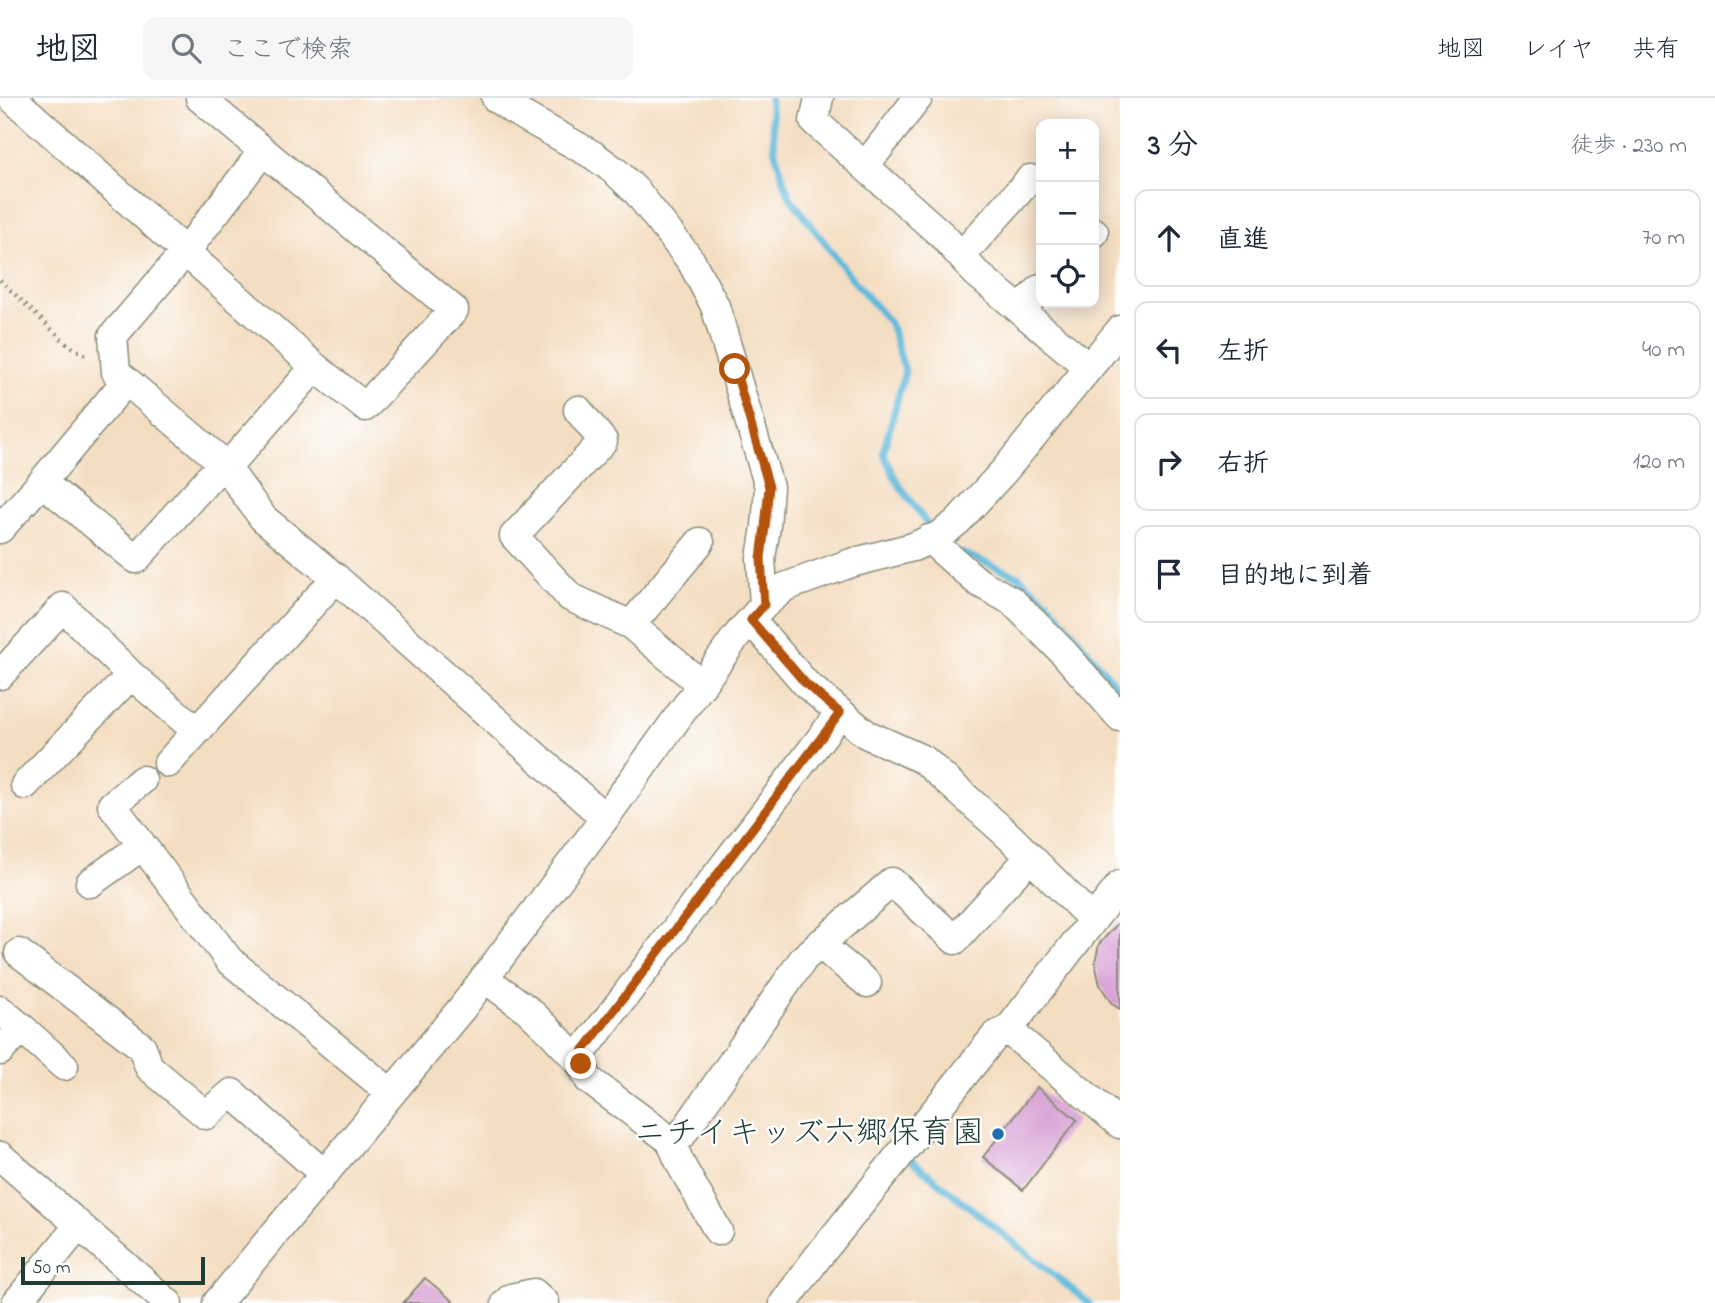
<!DOCTYPE html>
<html lang="ja">
<meta charset="utf-8">
<style>
body{margin:0;font-family:"Indie Flower","Klee One",sans-serif;background:#f6f6f7;color:#1f2937}
.controls{position:absolute;right:21px;top:21px;display:grid;overflow:hidden;border-radius:14px;box-shadow:0 4px 18px #0003}
.controls button{width:63px;height:63px;display:grid;place-items:center;padding:0;border:0;border-bottom:2px solid #e0e1e3;background:#fff;color:#1f2937;font:35px sans-serif}
.scale{position:absolute;left:21px;bottom:18px;width:184px;box-sizing:border-box;padding-left:7px;border:4px solid #1f3d34;border-top:0;font-size:19px;line-height:24px;white-space:nowrap;color:#1f3d34;-webkit-text-stroke:5px #fff;paint-order:stroke}
.stop{position:absolute;width:21px;height:21px;margin:-16px;border:5px solid #b45309;border-radius:50%;background:#fff}
.stop.end{background:#b45309;border-color:#fff;box-shadow:0 2px 7px #0008}
.list{margin:0;padding:0;list-style:none}
h2{display:flex;justify-content:space-between;align-items:center;height:91px;margin:0;padding:0 28px;font-size:30px}
h2 small{font-size:23px;font-weight:400;color:#747a83}
.list li{display:grid;grid-template-columns:46px 1fr auto;gap:21px;align-items:center;box-sizing:border-box;height:98px;margin:0 14px 14px;padding:0 14px;border:2px solid #e0e1e3;border-radius:14px}
.list b{display:block;font-size:26px;white-space:nowrap}
.list em{font-size:23px;font-style:normal;color:#747a83}
.icon{flex:none;width:38px;height:38px;fill:none;stroke:currentColor;stroke-width:2;stroke-linecap:round;stroke-linejoin:round}
.map{position:relative;flex:none;width:1120px;height:1205px;overflow:hidden}
header{display:flex;align-items:center;gap:42px;box-sizing:border-box;height:98px;padding:0 35px;background:#fff;border-bottom:2px solid #e0e1e3}
header strong{font-size:33px}
nav{display:flex;gap:38px;margin-inline-start:auto;font-size:24px}
.search{width:490px;height:63px;background:#f6f6f7;display:flex;align-items:center;gap:18px;box-sizing:border-box;padding:0 24px;border-radius:14px;color:#747a83;font-size:26px}
main{display:flex}
aside{flex:1;background:#fff}
.map>svg:first-child{display:block}
</style>
<header>
<strong>地図</strong>
<div class="search"><svg class="icon" aria-label="search" viewBox="0 0 24 24"><circle cx="10" cy="10" r="6"/><path d="M15 15l6 6"/></svg>ここで検索</div>
<nav><a>地図</a><a>レイヤ</a><a>共有</a></nav>
</header>
<main>
<div class="map">
<svg width="1120" height="1205" viewBox="0 0 1120 1205">
<rect width="100%" height="100%" fill="#fff"/>
<filter id="ink" filterUnits="userSpaceOnUse"><feTurbulence type="fractalNoise" baseFrequency=".0143" numOctaves="2"/><feDisplacementMap in="SourceGraphic" scale="14" xChannelSelector="R" yChannelSelector="G"/><feConvolveMatrix kernelMatrix="1 2 1 2 8 2 1 2 1" color-interpolation-filters="sRGB"/></filter>
<filter id="wash" filterUnits="userSpaceOnUse"><feTurbulence type="fractalNoise" baseFrequency=".00686" numOctaves="4" result="noise"/><feDisplacementMap in="SourceGraphic" scale="28" xChannelSelector="R" yChannelSelector="G"/><feGaussianBlur stdDeviation="1.57" result="paint"/><feColorMatrix in="noise" values="0 0 0 0 0 0 0 0 0 0 0 0 0 0 0 0 0 1.4 0 .05"/><feComposite in="paint" operator="in"/></filter>
<g filter="url(#wash)">
<rect width="100%" height="100%" fill="#f4dec2"/>
<g fill="none" stroke-linecap="round" stroke-linejoin="round">
<path stroke="#5cb8da" stroke-width="7" d="M 770,0 L 775,54 L 789,98 L 853,182 L 890,225 L 905,273 L 883,355 L 896,382 L 933,435
M 962,455 L 1018,478 L 1049,505 L 1120,593
M 907,1059 L 1089,1205"/>
</g>
<g id="blocks">
<path fill="#d7a0d4" d="M 1120,823 L 1120,911 L 1112,906 L 1100,887 L 1095,865 L 1099,846 Z
M 1037,989 L 1077,1022 L 1023,1092 L 983,1059 Z
M 425,1180 L 453,1203 L 452,1205 L 403,1205 Z"/>
</g>
</g>
<g filter="url(#ink)">
<use href="#blocks" fill-opacity="0" stroke="#8a8e7b" stroke-width="2"/>
<g fill="none" stroke-linecap="round" stroke-linejoin="round">
<g stroke="#8a8e7b" stroke-width="31">
<path id="street" d="M 12,0 L 315,269
M 496,0 L 513,12 L 593,57 L 615,73 L 637,94 L 691,163 L 715,208 L 769,389 L 766,429 L 761,460 L 764,507
M 819,0 L 814,23 L 944,139 L 976,175 L 1089,270
M 263,53 L 186,153 L 113,238 L 116,274 L 223,365 L 263,420 L 336,480 L 605,720
M 865,68 L 918,0
M 1094,135 L 1094,134
M 961,158 L 1030,81
M 1020,212 L 1041,190
M 578,312 L 603,343 L 514,438 L 570,499 L 631,527 L 702,587
M 42,384 L 126,283
M 0,431 L 42,384 L 136,461 L 223,365 L 235,360 L 315,269 L 365,309 L 454,212 L 200,0
M 929,441 L 978,484 L 1012,503 L 1064,555 L 1120,619
M 751,522 L 806,586 L 866,636 L 924,662 L 1011,740 L 1093,822
M 631,527 L 700,444
M 0,577 L 63,509 L 131,577 L 25,687
M 131,577 L 197,633
M 168,665 L 336,480
M 142,682 L 112,707 L 229,862 L 391,995
M 90,785 L 142,748
M 819,846 L 867,885
M 19,855 L 142,949 L 149,969 L 206,1017 L 232,995 L 324,1076
M 484,880 L 528,912 L 550,933 L 581,966 L 589,982 L 670,1042 L 681,1038 L 804,860 L 892,784 L 955,842 L 1030,759
M 0,912 L 22,930 L 0,953
M 22,930 L 64,968
M 1008,932 L 1120,1026
M 577,961 L 840,615
M 670,1042 L 681,1067 L 718,1133
M 0,1058 L 168,1205
M 16,1205 L 79,1127
M 217,1205 L 462,910 L 605,720 L 736,539 L 764,507 L 785,489 L 851,465 L 913,449 L 940,437 L 957,424 L 1004,373 L 1120,232
M 506,1205 L 511,1200 L 534,1195 L 545,1205
M 784,1205 L 817,1160 L 996,937 L 1008,932 L 1120,787"/>
</g>
<path stroke="#8a8e7b" stroke-width="4.5" stroke-dasharray="2 5" stroke-linecap="butt" d="M 0,182 L 68,247 L 89,259"/>
<use href="#street" stroke="#fff" stroke-width="28"/>
</g>
</g>
<g fill="none" stroke-linecap="round" stroke-linejoin="round" filter="url(#ink)">
<path stroke="#b45309" stroke-width="9" d="M 581,966 L 577,961 L 840,615 L 806,586 L 751,522 L 764,507 L 761,460 L 765,429 L 769,389 L 735,271"/>
</g>
<circle fill="#1f6fb2" stroke="#fff" stroke-width="2.5" cx="998" cy="1036" r="7"/>
<g text-anchor="middle" dominant-baseline="central" stroke-width="5" stroke-linejoin="round" paint-order="stroke">
<g font-size="32" fill="#1f3d34" stroke="#fff" text-anchor="end">
<text x="984" y="1036">ニチイキッズ六郷保育園</text>
</g>
</g>
</svg>
<div class="controls">
<button>+</button>
<button>−</button>
<button><svg class="icon" aria-label="locate" viewBox="0 0 24 24"><circle cx="12" cy="12" r="6"/><path d="M12 2v4M12 18v4M2 12h4M18 12h4"/></svg></button>
</div>
<div class="scale">50 m</div>
<div class="stop" style="left:735px;top:271px"></div>
<div class="stop end" style="left:581px;top:966px"></div>
</div>
<aside>
<h2>3 分<small>徒歩 · 230 m</small></h2>
<ul class="list">
<li><svg class="icon" aria-label="ahead" viewBox="0 0 24 24"><path d="M12 20V5M6 11l6-6 6 6"/></svg><div><b>直進</b></div><em>70 m</em></li>
<li><svg class="icon" aria-label="left" viewBox="0 0 24 24"><path d="M17 20v-9H6M10 6l-5 5 5 5"/></svg><div><b>左折</b></div><em>40 m</em></li>
<li><svg class="icon" aria-label="right" viewBox="0 0 24 24"><path d="M7 20v-9h11M14 6l5 5-5 5"/></svg><div><b>右折</b></div><em>120 m</em></li>
<li><svg class="icon" aria-label="arrive" viewBox="0 0 24 24"><path d="M6 21V4h12l-3 4 3 4H6"/></svg><div><b>目的地に到着</b></div></li>
</ul>
</aside>
</main>
